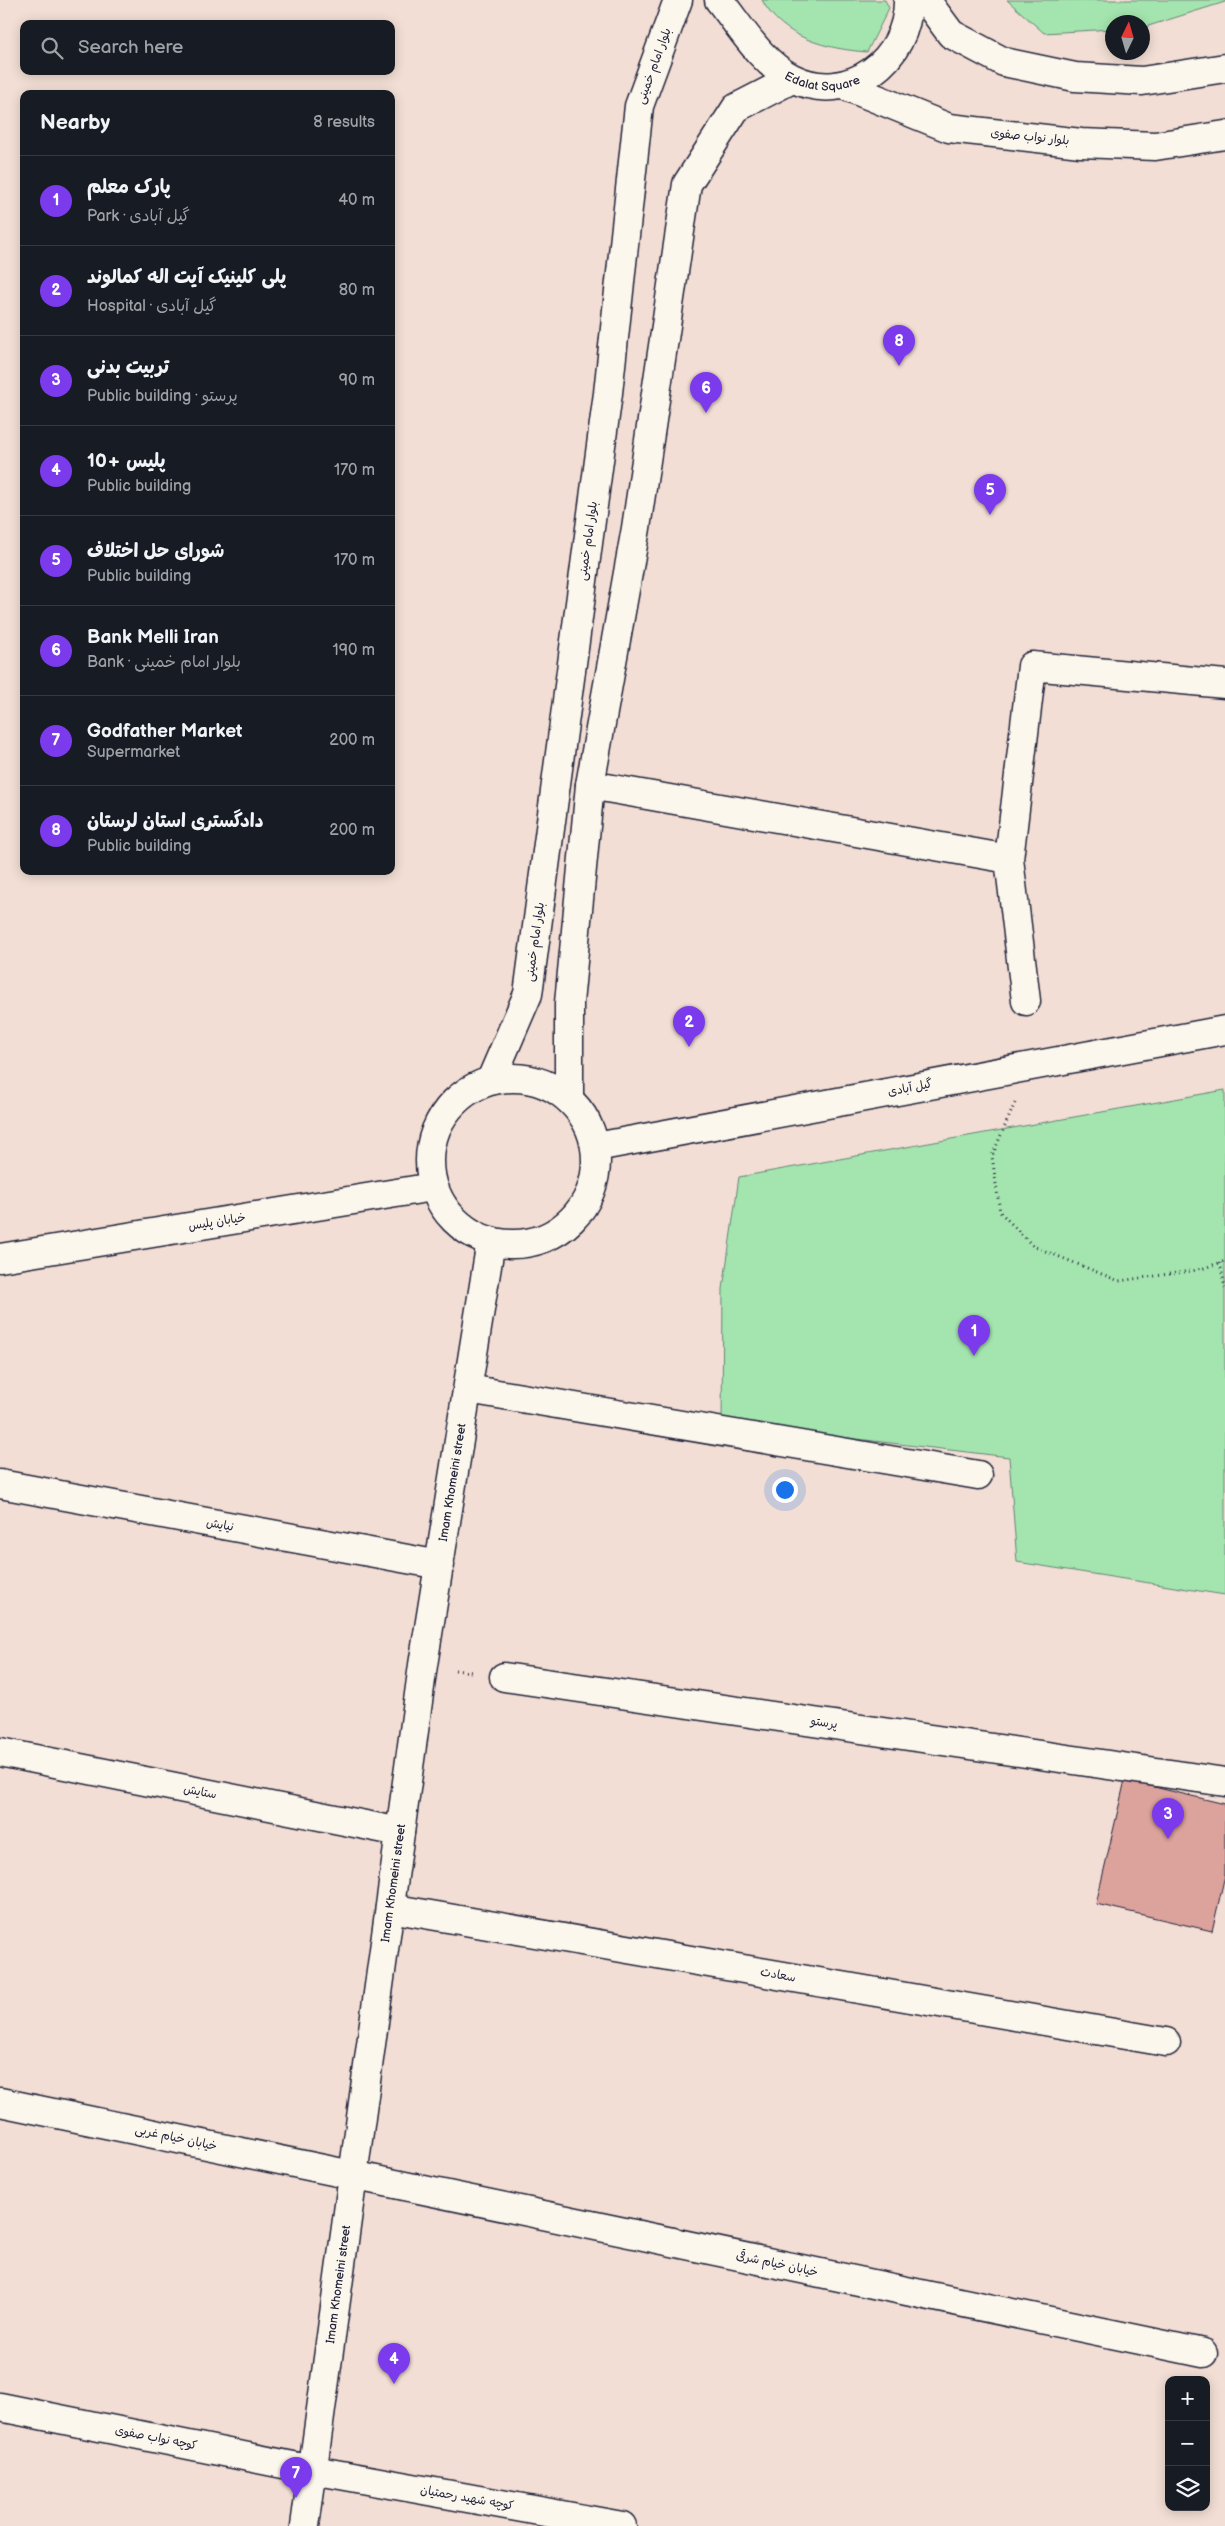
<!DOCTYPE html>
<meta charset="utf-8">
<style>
body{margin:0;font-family:"Balsamiq Sans","Playpen Sans Arabic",sans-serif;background:#20242c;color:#f1f3f6}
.controls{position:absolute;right:15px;bottom:15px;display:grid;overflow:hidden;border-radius:10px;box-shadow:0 2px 12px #0003}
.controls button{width:45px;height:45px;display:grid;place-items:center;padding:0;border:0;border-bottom:1px solid #363941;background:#171b24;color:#f1f3f6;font:25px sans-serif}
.compass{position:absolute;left:1105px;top:15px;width:45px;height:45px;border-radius:50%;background:#171b24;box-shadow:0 2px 12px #0003;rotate:5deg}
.you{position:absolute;left:784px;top:1489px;width:18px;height:18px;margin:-12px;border:4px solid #fff;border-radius:50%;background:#1a73e8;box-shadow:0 0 0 8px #1a73e833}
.badge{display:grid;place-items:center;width:32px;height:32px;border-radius:50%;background:#7c3aed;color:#fff;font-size:16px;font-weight:700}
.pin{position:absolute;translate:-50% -41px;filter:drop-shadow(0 1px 2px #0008)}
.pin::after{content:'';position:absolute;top:26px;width:18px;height:15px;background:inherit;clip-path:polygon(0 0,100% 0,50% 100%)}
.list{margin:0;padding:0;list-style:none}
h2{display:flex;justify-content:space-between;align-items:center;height:65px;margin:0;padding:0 20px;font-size:21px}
h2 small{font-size:16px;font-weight:400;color:#9ea1a6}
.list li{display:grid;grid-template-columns:32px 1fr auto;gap:15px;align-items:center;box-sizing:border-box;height:90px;padding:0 20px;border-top:1px solid #363941}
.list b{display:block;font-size:19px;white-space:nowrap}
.list p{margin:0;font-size:16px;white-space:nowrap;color:#9ea1a6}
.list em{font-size:16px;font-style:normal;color:#9ea1a6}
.icon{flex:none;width:28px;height:28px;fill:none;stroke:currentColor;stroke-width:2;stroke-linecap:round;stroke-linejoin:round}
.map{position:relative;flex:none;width:1225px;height:2526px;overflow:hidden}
.search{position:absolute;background:#171b24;box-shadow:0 2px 12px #0003;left:20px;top:20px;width:375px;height:55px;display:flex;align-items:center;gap:12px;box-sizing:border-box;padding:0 18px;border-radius:10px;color:#9ea1a6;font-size:19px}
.panel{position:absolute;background:#171b24;box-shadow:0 2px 12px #0003;left:20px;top:90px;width:375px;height:785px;border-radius:10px}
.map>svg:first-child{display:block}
</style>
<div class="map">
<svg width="1225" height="2526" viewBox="0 0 1225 2526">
<rect width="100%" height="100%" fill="#f2ded4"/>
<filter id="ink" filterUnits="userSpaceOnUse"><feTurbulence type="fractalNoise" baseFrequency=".02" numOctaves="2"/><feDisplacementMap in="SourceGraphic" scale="10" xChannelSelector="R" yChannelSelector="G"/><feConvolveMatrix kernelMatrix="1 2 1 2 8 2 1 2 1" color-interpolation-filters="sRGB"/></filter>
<g filter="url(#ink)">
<path fill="#a4e5af" stroke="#638475" d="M 762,0 L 885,0 L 889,8 L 867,52 C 827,49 782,38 762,0 Z
M 1007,0 L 1225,0 L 1225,2 L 1145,27 L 1143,27 L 1142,22 L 1112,22 L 1112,29 L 1044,33 Z
M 1225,1090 L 1225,1595 L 1017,1562 L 1009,1457 L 722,1423 L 723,1289 L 739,1177 Z"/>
<path fill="#dca29c" stroke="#22223b" d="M 1125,1780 L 1225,1804 L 1225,1875 L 1212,1931 L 1096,1904 Z"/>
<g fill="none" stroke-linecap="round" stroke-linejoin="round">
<g stroke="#22223b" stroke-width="31">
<path id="minor" d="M 590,785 L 1009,859
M 1026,1001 L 1009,859 L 1032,666 L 1225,684
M 468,1389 L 978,1475
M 0,1484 L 440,1565
M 504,1677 L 1225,1782
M 0,1752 L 400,1832
M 390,1908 L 1166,2042
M 352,2175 L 1203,2353
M 0,2407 L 313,2470 L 622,2526"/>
</g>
<g stroke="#22223b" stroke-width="31">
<path id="tertiary" d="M 0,2102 L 352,2175"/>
</g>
<g stroke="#22223b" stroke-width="31">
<g id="secondary">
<path id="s1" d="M 719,0 C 740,26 761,63 792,78 C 848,106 909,60 908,0"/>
<path d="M 926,0 L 951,34 L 1004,62 L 1075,77 L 1142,81 L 1225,68"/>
<path d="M 843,85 L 949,128 L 1081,143 L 1155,146 L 1225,135"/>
<circle cx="513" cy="1161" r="83"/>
<path d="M 491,1080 L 528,994 L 608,393 L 639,106 L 678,0"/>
<path d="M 569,1098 L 569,1003 L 590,785 L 636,528 L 687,184 L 736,108 L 792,79"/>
<path d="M 596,1147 L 1225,1030"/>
<path d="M 0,1258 L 433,1187"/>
<path id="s2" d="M 305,2526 L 423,1665 L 491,1241"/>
</g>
</g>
<path stroke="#22223b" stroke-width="3" stroke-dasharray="1 4" stroke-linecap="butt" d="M 1015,1103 L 992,1156 L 1000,1212 L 1033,1246 L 1119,1281 L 1198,1270 L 1225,1261
M 1220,1263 L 1225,1288
M 455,1670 L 471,1672"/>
<use href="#minor" stroke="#fbf7ec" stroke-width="28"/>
<use href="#tertiary" stroke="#fbf7ec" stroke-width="28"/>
<use href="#secondary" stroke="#fbf7ec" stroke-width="28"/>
</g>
</g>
<g text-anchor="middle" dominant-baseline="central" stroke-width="4.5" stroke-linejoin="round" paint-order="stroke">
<g font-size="12" fill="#22223b" stroke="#fbf7ec">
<text transform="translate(654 66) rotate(-70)">بلوار امام خمینی</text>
<text stroke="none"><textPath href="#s1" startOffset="139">Edalat Square</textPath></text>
<text transform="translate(1030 137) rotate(6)">بلوار نواب صفوی</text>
<text transform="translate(588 541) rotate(-82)">بلوار امام خمینی</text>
<text transform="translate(535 942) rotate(-82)">بلوار امام خمینی</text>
<text transform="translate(910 1088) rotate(-11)">گیل آبادی</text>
<text transform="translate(217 1222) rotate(-9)">خیابان پلیس</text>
<text stroke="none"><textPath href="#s2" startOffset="1054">Imam Khomeini street</textPath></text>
<text transform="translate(220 1525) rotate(10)">نیایش</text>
<text transform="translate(824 1723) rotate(8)">پرستو</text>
<text transform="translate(200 1792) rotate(11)">ستایش</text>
<text stroke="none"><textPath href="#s2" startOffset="649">Imam Khomeini street</textPath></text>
<text transform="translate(778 1975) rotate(10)">سعادت</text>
<text transform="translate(176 2138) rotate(12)">خیابان خیام غربی</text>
<text transform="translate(777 2264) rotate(12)">خیابان خیام شرقی</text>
<text stroke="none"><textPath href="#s2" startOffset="244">Imam Khomeini street</textPath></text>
<text transform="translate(156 2438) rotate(11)">کوچه نواب صفوی</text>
<text transform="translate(467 2498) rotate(10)">کوچه شهید رحمتیان</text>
</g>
</g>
</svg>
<div class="controls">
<button>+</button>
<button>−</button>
<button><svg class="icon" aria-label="layers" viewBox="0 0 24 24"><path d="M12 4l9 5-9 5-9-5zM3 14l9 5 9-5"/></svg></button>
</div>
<svg class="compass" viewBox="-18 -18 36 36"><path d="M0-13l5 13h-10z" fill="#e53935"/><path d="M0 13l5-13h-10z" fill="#9ea1a6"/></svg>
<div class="you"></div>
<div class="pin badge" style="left:974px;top:1356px">1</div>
<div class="pin badge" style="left:689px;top:1047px">2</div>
<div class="pin badge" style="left:1168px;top:1839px">3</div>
<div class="pin badge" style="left:394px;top:2384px">4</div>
<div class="pin badge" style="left:990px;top:515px">5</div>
<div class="pin badge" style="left:706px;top:413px">6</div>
<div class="pin badge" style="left:296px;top:2498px">7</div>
<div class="pin badge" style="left:899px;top:366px">8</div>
<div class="search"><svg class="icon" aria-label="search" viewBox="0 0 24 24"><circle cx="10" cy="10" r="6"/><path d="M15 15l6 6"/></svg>Search here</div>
<section class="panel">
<h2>Nearby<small>8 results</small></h2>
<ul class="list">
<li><span class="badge">1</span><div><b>پارک معلم</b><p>Park · گیل آبادی</p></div><em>40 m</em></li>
<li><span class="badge">2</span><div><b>پلی کلینیک آیت اله کمالوند</b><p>Hospital · گیل آبادی</p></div><em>80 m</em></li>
<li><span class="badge">3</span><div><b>تربیت بدنی</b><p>Public building · پرستو</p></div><em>90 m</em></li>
<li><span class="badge">4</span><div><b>پلیس +10</b><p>Public building</p></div><em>170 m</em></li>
<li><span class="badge">5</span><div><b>شورای حل اختلاف</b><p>Public building</p></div><em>170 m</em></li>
<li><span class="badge">6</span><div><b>Bank Melli Iran</b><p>Bank · بلوار امام خمینی</p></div><em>190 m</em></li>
<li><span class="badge">7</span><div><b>Godfather Market</b><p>Supermarket</p></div><em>200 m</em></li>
<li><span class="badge">8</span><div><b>دادگستری استان لرستان</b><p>Public building</p></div><em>200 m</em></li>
</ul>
</section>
</div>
